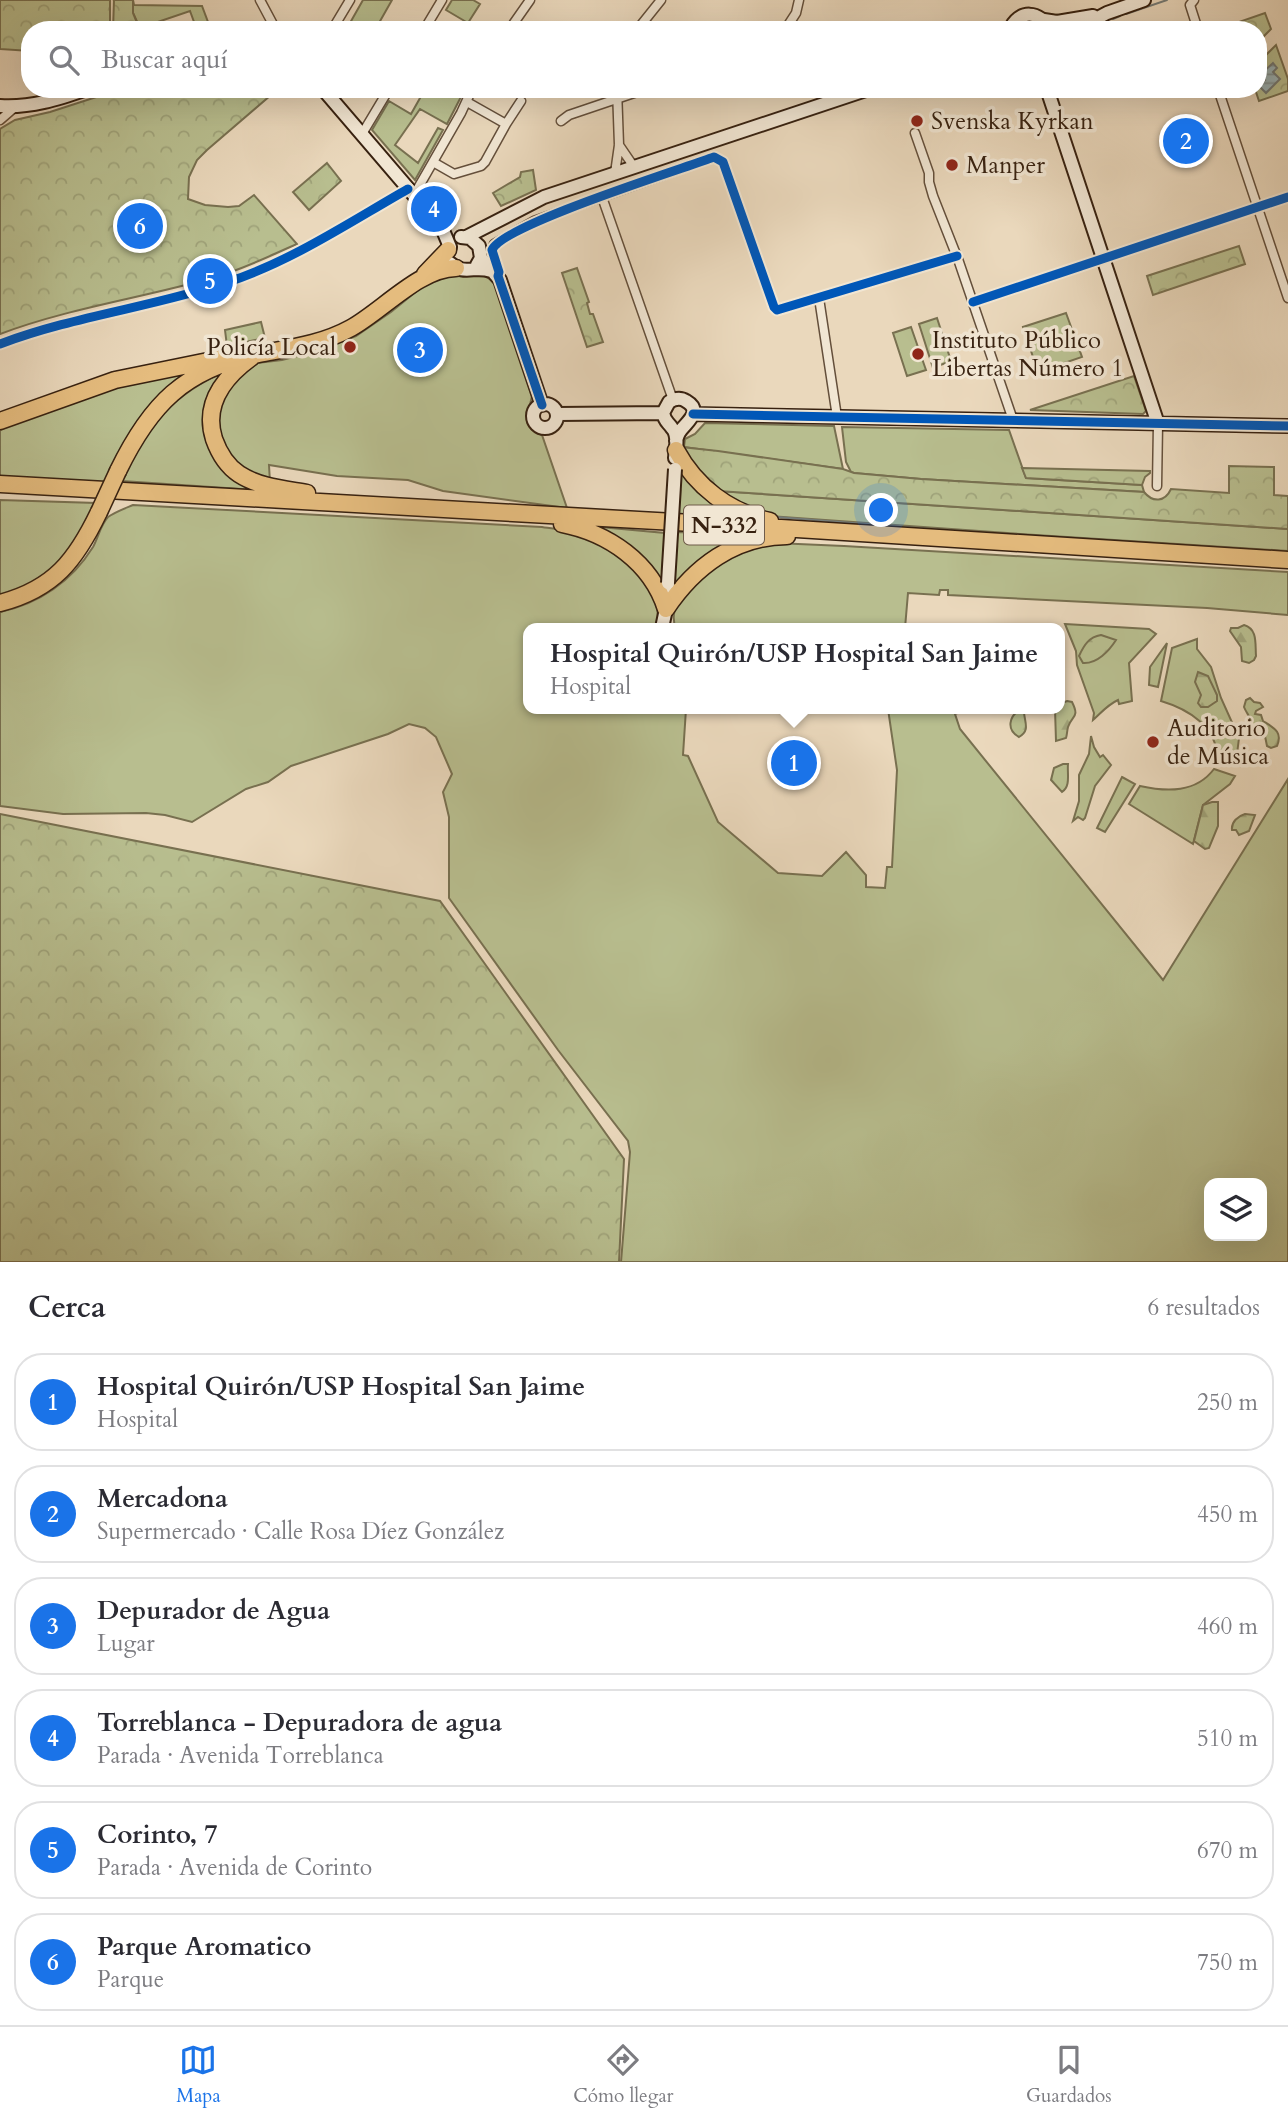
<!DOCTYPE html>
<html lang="es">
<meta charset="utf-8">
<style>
body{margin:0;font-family:Cardo,serif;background:#f2f2f3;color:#2b2b33}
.controls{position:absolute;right:21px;bottom:21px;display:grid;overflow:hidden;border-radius:14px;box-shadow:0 7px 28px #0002}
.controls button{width:63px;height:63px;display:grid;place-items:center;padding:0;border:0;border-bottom:2px solid #e1e1e2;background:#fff;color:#2b2b33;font:35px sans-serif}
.you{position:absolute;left:882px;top:511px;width:24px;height:24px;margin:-18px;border:5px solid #fff;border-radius:50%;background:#1a73e8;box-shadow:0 0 0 10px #1a73e833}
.badge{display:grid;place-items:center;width:46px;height:46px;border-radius:50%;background:#1a73e8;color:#fff;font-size:23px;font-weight:700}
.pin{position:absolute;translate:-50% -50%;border:4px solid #fff;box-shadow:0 2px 7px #0006}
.popup{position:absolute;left:523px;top:623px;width:542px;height:91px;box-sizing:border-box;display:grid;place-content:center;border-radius:14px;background:#fff;filter:drop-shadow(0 2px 5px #0005);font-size:23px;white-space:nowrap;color:#7c7c81}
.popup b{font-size:26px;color:#2b2b33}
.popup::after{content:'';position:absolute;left:50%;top:100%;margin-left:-14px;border:14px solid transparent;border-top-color:#fff}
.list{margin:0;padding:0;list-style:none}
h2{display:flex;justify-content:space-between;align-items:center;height:91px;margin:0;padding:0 28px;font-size:30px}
h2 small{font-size:23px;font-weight:400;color:#7c7c81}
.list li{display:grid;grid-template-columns:46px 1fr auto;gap:21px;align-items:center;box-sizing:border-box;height:98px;margin:0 14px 14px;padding:0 14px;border:2px solid #e1e1e2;border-radius:28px}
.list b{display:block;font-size:26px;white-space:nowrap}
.list p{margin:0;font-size:23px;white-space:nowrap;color:#7c7c81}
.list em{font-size:23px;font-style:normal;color:#7c7c81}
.icon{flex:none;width:38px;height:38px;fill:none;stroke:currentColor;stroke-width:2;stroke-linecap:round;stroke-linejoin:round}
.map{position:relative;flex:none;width:1288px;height:1262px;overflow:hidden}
.search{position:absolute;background:#fff;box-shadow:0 7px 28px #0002;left:21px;right:21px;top:21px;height:77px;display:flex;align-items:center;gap:18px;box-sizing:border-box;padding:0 24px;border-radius:28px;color:#7c7c81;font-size:26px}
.sheet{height:763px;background:#fff}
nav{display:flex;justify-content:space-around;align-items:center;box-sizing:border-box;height:98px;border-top:2px solid #e1e1e2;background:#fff;font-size:19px;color:#7c7c81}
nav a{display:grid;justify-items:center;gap:4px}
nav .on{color:#1a73e8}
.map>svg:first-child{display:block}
</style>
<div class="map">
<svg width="1288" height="1262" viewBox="0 0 1288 1262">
<defs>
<pattern id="forest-firs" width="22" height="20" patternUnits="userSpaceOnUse" patternTransform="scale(1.75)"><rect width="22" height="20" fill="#b8be8f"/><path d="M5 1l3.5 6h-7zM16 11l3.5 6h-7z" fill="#9fa37a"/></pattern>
<pattern id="park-crowns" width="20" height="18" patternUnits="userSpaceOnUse" patternTransform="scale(1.75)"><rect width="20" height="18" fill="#b8be8f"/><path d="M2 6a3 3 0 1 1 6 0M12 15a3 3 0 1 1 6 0" fill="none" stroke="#9fa37a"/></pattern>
<pattern id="water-rules" width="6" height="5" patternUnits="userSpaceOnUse" patternTransform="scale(1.75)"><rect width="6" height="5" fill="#9db7bb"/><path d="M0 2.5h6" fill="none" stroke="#819497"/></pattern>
</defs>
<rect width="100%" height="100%" fill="#ead8bc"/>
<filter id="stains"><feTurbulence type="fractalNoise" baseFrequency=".00286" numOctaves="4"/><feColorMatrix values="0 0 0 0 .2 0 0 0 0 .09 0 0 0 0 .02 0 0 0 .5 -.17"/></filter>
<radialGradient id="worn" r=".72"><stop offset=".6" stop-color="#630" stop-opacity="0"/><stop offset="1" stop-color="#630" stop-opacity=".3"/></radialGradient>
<path fill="#b8be8f" stroke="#787050" stroke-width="2" fill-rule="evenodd" d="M 114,0 L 133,0 L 134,5 L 202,6 L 211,30 L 197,30 L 190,11 L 140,28 L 133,13 Z
M 363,0 L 392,0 L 375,30 L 346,30 Z
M 452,0 L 473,0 L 480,4 L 468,23 L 446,10 Z
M 423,89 L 465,89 L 447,124 L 420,109 L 395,145 L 418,163 L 438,128 L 443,130 L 415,180 L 372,130 L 389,101 L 411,114 L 424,91 Z
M 451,274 C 469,280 481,268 495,284 L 532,396 C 529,413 518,426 542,435 L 567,508 L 443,491 L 408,480 L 337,476 L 269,465 L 270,483 L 231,461 L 215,428 L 224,389 L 257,363 L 282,360 L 313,352 L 356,336 L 391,312 L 433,278 Z
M 1066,313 L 1082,357 L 1038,372 L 1023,327 Z
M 937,318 L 951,361 L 933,368 L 919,324 Z
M 261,322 L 265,338 L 227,346 L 225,330 Z
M 911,327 L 926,370 L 907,376 L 893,333 Z
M 190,369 C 144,402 128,433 105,483 L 0,477 L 0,430 L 32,414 L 69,400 Z
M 227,371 L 204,427 L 256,490 L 122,481 C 144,429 174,392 227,371 Z
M 705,423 L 834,426 L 843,469 L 684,447 L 685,439 L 695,434 Z
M 842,427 L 1009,430 L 1026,478 L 1142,485 L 1144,492 L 921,479 L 854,473 L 851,472 L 846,462 Z
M 680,470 L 746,519 L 677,515 Z
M 718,491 L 1288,529 L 1288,551 L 1020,534 L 769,516 L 760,514 Z
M 0,500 L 96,503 C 88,517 82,535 73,548 C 55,572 28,587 0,596 Z
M 133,505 L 542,527 C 553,529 565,529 575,532 C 610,544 665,583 657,625 L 652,628 L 528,628 L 528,709 L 686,709 L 683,755 L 688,756 L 718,822 L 778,873 L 822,876 L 846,852 L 866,875 L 866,887 L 885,888 L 887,867 L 892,867 L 897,770 L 888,709 L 967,709 L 955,714 L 960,729 L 1163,980 L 1288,779 L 1288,1262 L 621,1262 L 630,1152 L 628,1141 L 558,1050 L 449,898 L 449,817 L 443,792 L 452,774 L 436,737 L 425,728 L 409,724 L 388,734 L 291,766 L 268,782 L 246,789 L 192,822 L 165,815 L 146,813 L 63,814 L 0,806 L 0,612 C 39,604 72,581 93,547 C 98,538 101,524 108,517 C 115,512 126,508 133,505 ZM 1209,1183 L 1262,1183 L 1262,1236 L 1209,1236 Z
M 589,526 L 665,533 L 661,589 Z
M 677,532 L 752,536 L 673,587 Z
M 775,543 L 844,546 L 1288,572 L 1288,615 L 1207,608 L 948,595 L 948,590 L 940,590 L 939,595 L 908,593 L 905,628 L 676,628 C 662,599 718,559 742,550 C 752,546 765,545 775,543 Z
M 1065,624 L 1149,629 L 1156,634 L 1129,663 L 1132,701 L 1119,704 L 1118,700 C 1107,705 1100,714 1093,720 L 1094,713 L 1077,665 L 1076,651 Z
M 1197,639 L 1197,649 L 1211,667 L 1221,698 L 1239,738 L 1237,754 L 1240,761 L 1240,766 L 1217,759 C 1218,727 1188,709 1161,701 L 1172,648 Z
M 1167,643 L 1158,687 L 1149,685 L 1150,667 Z
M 1091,736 L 1094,747 L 1100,757 L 1103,755 L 1111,765 L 1095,786 L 1085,818 L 1083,820 L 1078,817 L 1073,821 L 1079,801 L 1079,775 L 1089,754 Z
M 1214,769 L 1235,776 L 1230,784 L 1203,805 L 1193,844 L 1129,804 L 1140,786 C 1167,792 1196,793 1214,769 Z
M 1122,777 L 1135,784 L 1105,832 L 1097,828 Z"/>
<path fill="url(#forest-firs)" stroke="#787050" stroke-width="2" d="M 1244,625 C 1258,629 1255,644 1256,656 L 1254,660 L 1249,663 L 1242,661 L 1241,647 L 1230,631 L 1231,628 L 1238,628 Z
M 1101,635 L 1116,640 C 1109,651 1097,664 1083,663 L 1079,656 C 1084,645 1089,637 1101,635 Z
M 1198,672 L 1208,676 L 1217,695 L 1217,701 L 1208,707 L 1201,707 L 1198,703 L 1201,695 L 1195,682 Z
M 1250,698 L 1254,702 L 1260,703 L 1263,707 L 1256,711 L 1255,714 L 1261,715 L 1263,721 C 1274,728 1283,732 1277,746 L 1271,748 L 1267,746 L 1265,736 L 1255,734 L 1252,730 C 1254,720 1247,715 1244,707 L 1246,700 Z
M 1067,701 L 1072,702 C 1080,718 1072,715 1068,727 C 1067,731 1067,735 1066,738 L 1056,741 L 1055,709 L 1060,709 L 1060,704 Z
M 1020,710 L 1024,711 C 1024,722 1031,730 1019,737 C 1006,730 1009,716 1020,710 Z
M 1063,764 L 1068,764 C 1067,774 1071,786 1062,792 L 1051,780 L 1054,768 Z
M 1212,802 L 1218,802 L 1218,826 L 1209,848 L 1205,849 L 1194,841 L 1203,805 Z
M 1245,814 L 1255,815 L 1249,831 L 1239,835 L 1236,830 L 1232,830 C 1231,822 1238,816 1245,814 Z"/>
<path fill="url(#park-crowns)" stroke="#787050" stroke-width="2" d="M 0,0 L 110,0 L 110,30 L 30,30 L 30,51 L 0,49 Z
M 114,0 L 133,0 L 133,13 L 140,30 L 113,30 Z
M 1265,13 L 1271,29 L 1258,42 L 1258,30 L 1235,30 L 1233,24 Z
M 1276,45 L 1288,79 L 1288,91 L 1259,101 L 1255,89 L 1258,89 L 1258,63 Z
M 121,89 L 278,89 L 207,150 L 197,160 L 189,177 L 188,199 L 205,205 L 228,207 L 239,206 L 254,195 L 297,244 C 269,256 242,270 212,278 C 142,298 69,308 0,334 L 0,129 L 15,120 L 50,112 Z
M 327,163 L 341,181 L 309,210 L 293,192 Z
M 533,170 L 536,190 L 501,206 L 493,193 L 520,177 L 521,172 Z
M 1239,246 L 1245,264 L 1153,295 L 1147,276 Z
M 577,268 L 589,302 L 587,303 L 590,314 L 593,314 L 603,342 L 587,347 L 562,273 Z
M 1134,376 L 1146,411 L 1143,414 L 1030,410 Z
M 681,447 L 718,451 L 843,469 L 854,473 L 921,479 L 1144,492 C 1153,503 1165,502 1171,489 L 1229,493 L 1229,466 L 1274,467 L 1274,495 L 1288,496 L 1288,529 L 718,491 L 716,493 Z
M 1022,468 L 1150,471 L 1150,473 L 1145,477 L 1142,485 L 1026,478 Z
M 0,814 L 440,901 L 624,1159 L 619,1262 L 0,1262 Z"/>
<path fill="url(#water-rules)" stroke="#747b77" stroke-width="2" d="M 1273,63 L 1277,68 L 1273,72 L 1280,79 L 1266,93 L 1259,86 L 1265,80 L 1260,75 Z"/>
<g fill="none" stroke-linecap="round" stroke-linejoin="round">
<path stroke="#747b77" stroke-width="2" d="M 1126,14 L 1167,0
M 1113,19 L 1120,16
M 1096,26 L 1107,22
M 776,517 L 979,533"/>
<g stroke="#644f3b" stroke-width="11">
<path id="street" d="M 260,0 L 276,30
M 1194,0 L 1190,5 L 1198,30
M 332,30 L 350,0
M 424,30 L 442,0
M 509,30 L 530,0
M 637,30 L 661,0
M 785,30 L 796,13 L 799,0
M 1218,89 L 1288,298
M 467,102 L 506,124
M 0,120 L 15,107
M 561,121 L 569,115 L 646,89
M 915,133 L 929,173 L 929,182 L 933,196 L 959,262 L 1013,420
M 362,134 L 389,89
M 619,145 L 634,167
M 433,162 L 454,174 L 481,166 L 485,162 L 506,124 L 521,101
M 615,173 L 619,145 L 617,89
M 414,195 L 461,113 L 472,89
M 602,197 L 673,400
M 498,276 C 500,264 489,256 494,244 L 534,221 L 714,157 L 723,162 L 774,307 L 777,310 L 957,256
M 819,298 L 837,417
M 973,302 L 1288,197
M 0,344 C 74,316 153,307 228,282 C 292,261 350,222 408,189
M 1157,486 L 1158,424"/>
</g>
<g stroke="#372110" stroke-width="16">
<path id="secondary" d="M 1044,20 L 1057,22 L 1093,16
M 1010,30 C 1018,9 1041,10 1049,30
M 1075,30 L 1107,13 L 1144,0
M 323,89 L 442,228 L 450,247
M 1047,89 L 1158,424
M 0,106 C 31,108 58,99 87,89
M 461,237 L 470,238 L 479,246 L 481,258 L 477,265
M 466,237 L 544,197 L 869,89
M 481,258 L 500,280 L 542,405
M 450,263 C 463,276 476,265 491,271
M533 416a12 12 0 1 1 24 0a12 12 0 1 1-24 0Z
M 558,414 L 663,413
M 693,414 L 1288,426
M 675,458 C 676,449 679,435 672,428 C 667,421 665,422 663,413 L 669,402 C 674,399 680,397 686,401 C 703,411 687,422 681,430 C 678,433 677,437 676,441
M 662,628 L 666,609 L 668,583"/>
</g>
<g stroke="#372110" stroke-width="19">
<path id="highway" d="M 425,274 L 448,250
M 252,357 C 224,377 203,404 214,439 C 219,453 227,466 239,474 C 259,487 284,489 307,493
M 0,421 L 115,380 L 218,359
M 676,450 C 696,487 729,512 770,521
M 118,471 C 150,405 184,369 259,354 C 290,348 322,344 351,328 C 382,311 420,268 456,268
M 0,484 L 781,528 L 1288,560
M 562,524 C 608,533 651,562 666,609
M 0,603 C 54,589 76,560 99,512
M 666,609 C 694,567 735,536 787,536"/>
</g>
<use href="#street" stroke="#f1e6d3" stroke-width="8"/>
<use href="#secondary" stroke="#f1e6d3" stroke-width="12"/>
<use href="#highway" stroke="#e5bc7e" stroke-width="16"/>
<g stroke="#372110" stroke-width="16" stroke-linecap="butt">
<path id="secondary-bridge" d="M 668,583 L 675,469"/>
</g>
<g stroke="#372110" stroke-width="19" stroke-linecap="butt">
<path id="highway-bridge" d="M 99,512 L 118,471"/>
</g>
<use href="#secondary-bridge" stroke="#f1e6d3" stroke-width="12"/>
<use href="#highway-bridge" stroke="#e5bc7e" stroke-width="16"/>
<g stroke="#f1e6d3" stroke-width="13">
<path id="cycleway" d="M 973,302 L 1288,197
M 0,344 C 74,316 153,307 228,282 C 292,261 350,222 408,189
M 542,405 L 498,276 L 499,272 L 492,250 C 502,225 679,170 714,157 L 723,162 L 774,307 L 777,310 L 957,256
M 693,414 L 1288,426"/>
</g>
<use href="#cycleway" stroke="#0057b8" stroke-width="9"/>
</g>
<g fill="#8f2418" stroke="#f1e6d3" stroke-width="2.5">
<circle cx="917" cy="121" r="7"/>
<circle cx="952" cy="165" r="7"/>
<circle cx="350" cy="347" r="7"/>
<circle cx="918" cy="354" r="7"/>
<circle cx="1153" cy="742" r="7"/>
</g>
<g text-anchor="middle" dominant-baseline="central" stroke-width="7" stroke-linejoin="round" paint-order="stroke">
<rect fill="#f1e6d3" stroke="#6f5c4a" stroke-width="2" x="684" y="505.5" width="80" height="39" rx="5"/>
<g font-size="23" font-weight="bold" fill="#372110">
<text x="724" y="525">N-332</text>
</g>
<g font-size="24" fill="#372110" stroke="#f1e6d3" text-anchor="start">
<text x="931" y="121">Svenska Kyrkan</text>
<text x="966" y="165">Manper</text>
<text x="932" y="340">Instituto Público<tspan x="932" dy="28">Libertas Número 1</tspan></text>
<text x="336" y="347" text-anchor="end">Policía Local</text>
<text x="1167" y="728">Auditorio<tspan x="1167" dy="28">de Música</tspan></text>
</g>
</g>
<rect width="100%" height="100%" filter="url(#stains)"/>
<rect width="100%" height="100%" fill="url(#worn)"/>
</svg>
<div class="controls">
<button><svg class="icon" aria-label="layers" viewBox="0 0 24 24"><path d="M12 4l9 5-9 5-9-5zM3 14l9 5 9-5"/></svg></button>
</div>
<div class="you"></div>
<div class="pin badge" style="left:794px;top:763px">1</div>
<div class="popup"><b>Hospital Quirón/USP Hospital San Jaime</b>Hospital</div>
<div class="pin badge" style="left:1186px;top:141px">2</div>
<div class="pin badge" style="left:420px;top:350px">3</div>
<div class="pin badge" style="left:434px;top:209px">4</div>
<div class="pin badge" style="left:210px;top:281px">5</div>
<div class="pin badge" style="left:140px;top:226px">6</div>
<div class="search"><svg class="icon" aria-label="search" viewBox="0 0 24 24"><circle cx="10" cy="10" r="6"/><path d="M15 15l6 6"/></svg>Buscar aquí</div>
</div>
<section class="sheet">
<h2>Cerca<small>6 resultados</small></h2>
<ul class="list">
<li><span class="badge">1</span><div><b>Hospital Quirón/USP Hospital San Jaime</b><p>Hospital</p></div><em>250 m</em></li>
<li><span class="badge">2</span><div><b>Mercadona</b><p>Supermercado · Calle Rosa Díez González</p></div><em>450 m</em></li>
<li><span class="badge">3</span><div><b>Depurador de Agua</b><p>Lugar</p></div><em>460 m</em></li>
<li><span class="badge">4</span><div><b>Torreblanca - Depuradora de agua</b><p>Parada · Avenida Torreblanca</p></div><em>510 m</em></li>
<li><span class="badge">5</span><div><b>Corinto, 7</b><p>Parada · Avenida de Corinto</p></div><em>670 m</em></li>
<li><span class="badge">6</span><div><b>Parque Aromatico</b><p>Parque</p></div><em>750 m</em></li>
</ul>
</section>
<nav>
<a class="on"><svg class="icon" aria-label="map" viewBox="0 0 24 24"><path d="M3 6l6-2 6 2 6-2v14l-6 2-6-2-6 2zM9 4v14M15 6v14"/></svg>Mapa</a>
<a><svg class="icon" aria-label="directions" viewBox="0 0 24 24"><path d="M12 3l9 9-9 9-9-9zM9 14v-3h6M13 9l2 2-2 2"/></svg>Cómo llegar</a>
<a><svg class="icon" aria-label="saved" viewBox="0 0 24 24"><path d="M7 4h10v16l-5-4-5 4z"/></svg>Guardados</a>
</nav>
